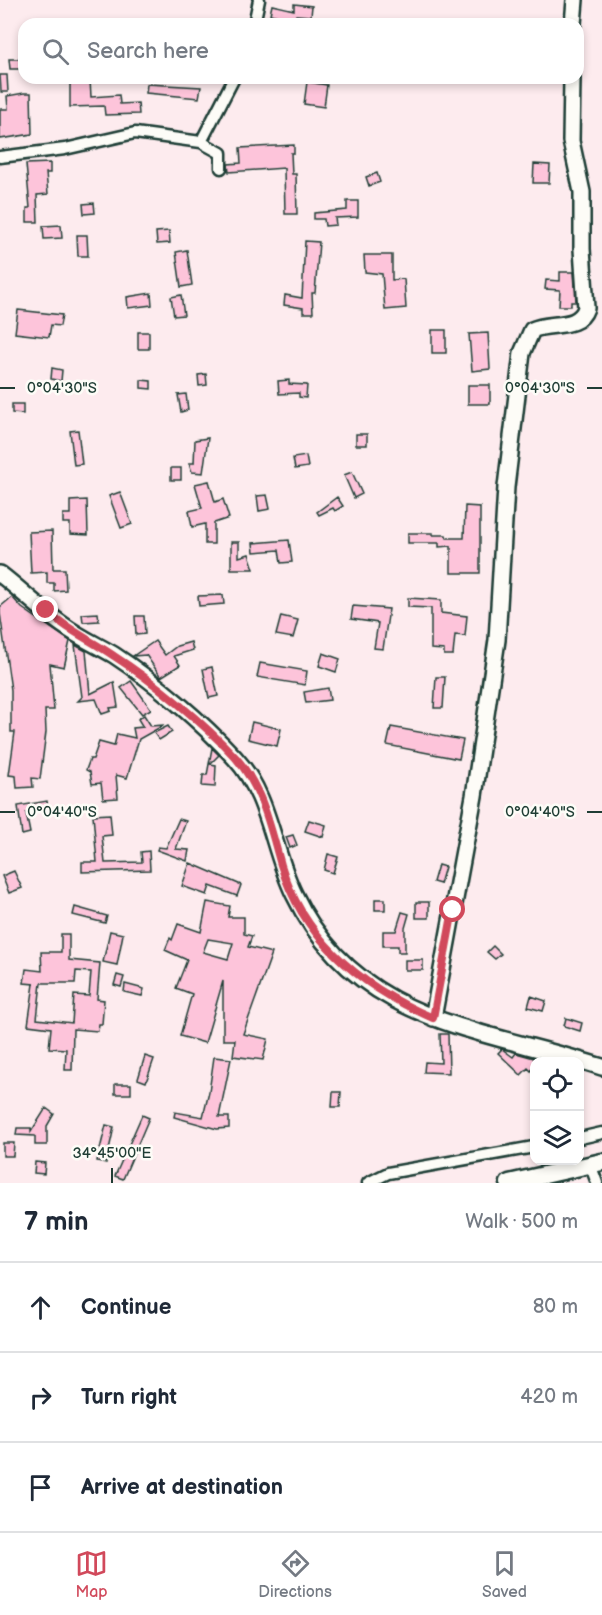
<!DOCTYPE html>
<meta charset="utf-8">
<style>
body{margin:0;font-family:"Balsamiq Sans",sans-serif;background:#f6f6f7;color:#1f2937}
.controls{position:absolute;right:18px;bottom:18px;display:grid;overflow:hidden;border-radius:12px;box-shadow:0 3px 9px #0003}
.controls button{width:54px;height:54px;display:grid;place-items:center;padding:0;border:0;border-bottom:2px solid #e0e1e3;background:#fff;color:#1f2937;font:30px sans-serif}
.stop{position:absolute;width:18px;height:18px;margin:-14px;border:4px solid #d1495b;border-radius:50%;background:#fff}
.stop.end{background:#d1495b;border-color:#fff;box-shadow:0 2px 6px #0008}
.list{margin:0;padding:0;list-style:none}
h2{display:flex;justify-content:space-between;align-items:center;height:78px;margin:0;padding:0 24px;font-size:26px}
h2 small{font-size:20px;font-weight:400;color:#747a83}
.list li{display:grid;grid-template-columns:39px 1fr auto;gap:18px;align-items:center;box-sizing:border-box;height:90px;padding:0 24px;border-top:2px solid #e0e1e3}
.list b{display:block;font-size:22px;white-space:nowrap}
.list em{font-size:20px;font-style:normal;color:#747a83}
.icon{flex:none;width:33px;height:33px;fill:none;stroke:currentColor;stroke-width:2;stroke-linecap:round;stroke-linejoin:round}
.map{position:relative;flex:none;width:602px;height:1183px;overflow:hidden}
.search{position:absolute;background:#fff;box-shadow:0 3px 9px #0003;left:18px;right:18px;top:18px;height:66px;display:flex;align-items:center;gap:15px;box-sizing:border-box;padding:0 21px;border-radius:18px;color:#747a83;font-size:22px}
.sheet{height:348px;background:#fff}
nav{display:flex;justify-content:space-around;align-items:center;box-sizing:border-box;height:84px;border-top:2px solid #e0e1e3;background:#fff;font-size:16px;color:#747a83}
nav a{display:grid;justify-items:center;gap:3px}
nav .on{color:#d1495b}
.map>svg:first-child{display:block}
</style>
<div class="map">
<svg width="602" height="1183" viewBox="0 0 602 1183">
<rect width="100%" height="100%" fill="#fdebee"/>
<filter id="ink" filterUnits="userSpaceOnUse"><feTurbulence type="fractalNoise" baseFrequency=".0167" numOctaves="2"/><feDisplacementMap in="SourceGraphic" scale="12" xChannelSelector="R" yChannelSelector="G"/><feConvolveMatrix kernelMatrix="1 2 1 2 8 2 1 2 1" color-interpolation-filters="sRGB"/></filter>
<g filter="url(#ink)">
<path fill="#fdc4da" stroke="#1f3d34" stroke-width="1.5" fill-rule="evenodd" d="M 294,4 L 312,6 L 311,16 L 296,15 L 295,20 L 270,14 L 272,5 L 294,10 Z
M 9,59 L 24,59 L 24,69 L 10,69 Z
M 0,75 L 7,75 L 8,92 L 1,92 Z
M 70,80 L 90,80 L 91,97 L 119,95 L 120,104 L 138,103 L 139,114 L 105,115 L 104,106 L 70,107 Z
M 307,82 L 327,85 L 324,107 L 304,104 Z
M 147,84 L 201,87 L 199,98 L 146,93 Z
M 24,93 L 31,93 L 32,134 L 0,139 L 0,109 L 8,109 L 7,96 Z
M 294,145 L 294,153 L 291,153 L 292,174 L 296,174 L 297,214 L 285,214 L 284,168 L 229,172 L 228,164 L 241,163 L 240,148 Z
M 50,163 L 50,173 L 46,173 L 48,194 L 37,195 L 38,222 L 27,222 L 27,208 L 30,208 L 26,164 Z
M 534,164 L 550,165 L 549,183 L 533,183 Z
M 377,173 L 380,182 L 369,186 L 366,177 Z
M 347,201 L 358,201 L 358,217 L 335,218 L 336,225 L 325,226 L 324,219 L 314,219 L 314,213 L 347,210 Z
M 94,203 L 95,213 L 84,214 L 83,204 Z
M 61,225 L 62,238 L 44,239 L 43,226 Z
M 169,231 L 170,243 L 157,244 L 156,232 Z
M 77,235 L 87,235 L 88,256 L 78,256 Z
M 305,241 L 319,242 L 315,293 L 312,293 L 313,313 L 303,313 L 303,308 L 284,305 L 285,295 L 302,298 Z
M 187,250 L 192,285 L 181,287 L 176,252 Z
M 364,255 L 392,255 L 392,280 L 404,279 L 406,308 L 385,310 L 382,274 L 365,272 Z
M 560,272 L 574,272 L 576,302 L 571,302 L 571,306 L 559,306 L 560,290 L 545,289 L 546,280 L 560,281 Z
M 151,293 L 152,305 L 128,308 L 127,297 Z
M 181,295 L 184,315 L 174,316 L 171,297 Z
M 18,310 L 62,315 L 60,326 L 51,325 L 49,337 L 15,333 Z
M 432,330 L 446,330 L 446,353 L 432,353 Z
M 138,332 L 149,332 L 149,349 L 138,349 Z
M 488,333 L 490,369 L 472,371 L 469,334 Z
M 52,368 L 62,370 L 61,381 L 51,379 Z
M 206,374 L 207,385 L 199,386 L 198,375 Z
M 141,380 L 151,381 L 151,389 L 141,388 Z
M 289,380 L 289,384 L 307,385 L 306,398 L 299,397 L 299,393 L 279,394 L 278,381 Z
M 468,385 L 490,385 L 490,404 L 468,404 Z
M 186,394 L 188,410 L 181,412 L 178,395 Z
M 12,404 L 23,404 L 23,414 L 12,413 Z
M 78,430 L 82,464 L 74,465 L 70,431 Z
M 356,434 L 367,434 L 367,445 L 356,445 Z
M 208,438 L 203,473 L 192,472 L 189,463 L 194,463 L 195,440 Z
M 306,456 L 308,467 L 295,469 L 293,458 Z
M 171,468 L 181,468 L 181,480 L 171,480 Z
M 352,472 L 362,494 L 354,498 L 344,475 Z
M 209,481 L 215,502 L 223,499 L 229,518 L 214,523 L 214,544 L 205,544 L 205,524 L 192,527 L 189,511 L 202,508 L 195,484 Z
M 120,492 L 132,524 L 121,528 L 109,496 Z
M 267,495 L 270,509 L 259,511 L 257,496 Z
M 337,497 L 343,506 L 335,511 L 333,508 L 319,515 L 317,512 Z
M 87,500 L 88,535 L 70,534 L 70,523 L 63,523 L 63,514 L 70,514 L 70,501 Z
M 465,506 L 480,507 L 480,573 L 451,573 L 451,546 L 439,547 L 439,543 L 408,543 L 408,533 L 433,533 L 433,535 L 446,535 L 447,538 L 464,538 Z
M 52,531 L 53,569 L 65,569 L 66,590 L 54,591 L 54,583 L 47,583 L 47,572 L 31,573 L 29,532 Z
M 289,540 L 292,562 L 281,563 L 279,550 L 254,552 L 253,543 Z
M 231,542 L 239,542 L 239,557 L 249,554 L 254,569 L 231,569 Z
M 223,595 L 224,604 L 199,606 L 198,596 Z
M 12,597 L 22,608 L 70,641 L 64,667 L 50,664 L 54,710 L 45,710 L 46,732 L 40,779 L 32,778 L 33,787 L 17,788 L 16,776 L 9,775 L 15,732 L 11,732 L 11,690 L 0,613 L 0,607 Z
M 408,598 L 441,600 L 441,613 L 467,616 L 465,636 L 455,635 L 453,655 L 444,655 L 444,650 L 431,649 L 431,608 L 408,607 Z
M 353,606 L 389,609 L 383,649 L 374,648 L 378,623 L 351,619 Z
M 98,613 L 99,621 L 83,622 L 82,614 Z
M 135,616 L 144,616 L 145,634 L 136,635 Z
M 281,616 L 298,620 L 293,638 L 276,635 Z
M 155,641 L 165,655 L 177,646 L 191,642 L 193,650 L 174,656 L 180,665 L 161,677 L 146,655 L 133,656 Z
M 75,645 L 86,651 L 90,694 L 114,682 L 118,707 L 110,708 L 111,711 L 102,714 L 96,699 L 78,701 L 82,697 Z
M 323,653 L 340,659 L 336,672 L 319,666 Z
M 260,663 L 307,671 L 305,685 L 257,677 Z
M 212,667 L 218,696 L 209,698 L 203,669 Z
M 436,677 L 445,677 L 443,708 L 434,708 Z
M 131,681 L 151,709 L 142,714 L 121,688 Z
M 328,688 L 330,700 L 306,703 L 304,692 Z
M 144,715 L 151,726 L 164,725 L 139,739 L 127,778 L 116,775 L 118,798 L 103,799 L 101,783 L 92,784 L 90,772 L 86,770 L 90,759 L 93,759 L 99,742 L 114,746 L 117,734 L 135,738 L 133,728 L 143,727 L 138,719 Z
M 252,722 L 281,729 L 277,746 L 248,739 Z
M 168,726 L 172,732 L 159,740 L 154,733 Z
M 391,727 L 463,740 L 459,759 L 387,745 Z
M 212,748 L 219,755 L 210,764 L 216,765 L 215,787 L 202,786 L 203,775 L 207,775 Z
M 47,801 L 48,809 L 26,813 L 30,833 L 22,835 L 18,806 Z
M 110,814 L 112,835 L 102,836 L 105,863 L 142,862 L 141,852 L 149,851 L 150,870 L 82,872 L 82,862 L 97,862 L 93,815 Z
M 179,819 L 186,821 L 176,849 L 189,850 L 187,861 L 157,850 L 158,847 L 166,848 Z
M 309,820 L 326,825 L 323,837 L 305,831 Z
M 293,835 L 297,845 L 290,848 L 286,837 Z
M 328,854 L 338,857 L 333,873 L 324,870 Z
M 190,863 L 241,885 L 237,896 L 210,886 L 207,895 L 182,886 Z
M 438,865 L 445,867 L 440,884 L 433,882 Z
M 14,871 L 22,888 L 9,893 L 2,876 Z
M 375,899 L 385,899 L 385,910 L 375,910 Z
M 207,902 L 230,906 L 228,917 L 244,917 L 244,934 L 252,936 L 248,947 L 272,953 L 243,1034 L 268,1039 L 263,1060 L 233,1056 L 235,1040 L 223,1040 L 223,981 L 205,1043 L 180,1036 L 192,994 L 176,988 L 187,960 L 165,950 L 170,938 L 172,940 L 178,924 L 201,932 ZM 208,939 L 233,943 L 228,959 L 203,952 Z
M 416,902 L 429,902 L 429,918 L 416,918 Z
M 75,907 L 107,916 L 105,923 L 73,915 Z
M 402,912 L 409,914 L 405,928 L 405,952 L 398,952 L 398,946 L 383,946 L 383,931 L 396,931 Z
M 110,931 L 123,934 L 117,965 L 103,962 Z
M 61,934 L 69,934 L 69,960 L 100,963 L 97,999 L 104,1000 L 102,1024 L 99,1024 L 98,1031 L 73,1029 L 72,1070 L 65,1070 L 66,1049 L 49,1048 L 51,1028 L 28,1025 L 34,984 L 24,983 L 26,969 L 42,971 L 41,952 L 61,952 ZM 76,971 L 91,972 L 89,996 L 74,995 L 72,1023 L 37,1019 L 41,983 L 75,983 Z
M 493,946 L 501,954 L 495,959 L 487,952 Z
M 405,960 L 423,960 L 423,970 L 405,970 Z
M 117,975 L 124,977 L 121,987 L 114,985 Z
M 125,984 L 144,989 L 142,996 L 124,992 Z
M 531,996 L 546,1001 L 543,1011 L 528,1007 Z
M 566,1018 L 582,1023 L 580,1031 L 564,1026 Z
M 440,1034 L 448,1034 L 449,1073 L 424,1072 L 425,1062 L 441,1063 Z
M 502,1049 L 513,1057 L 516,1053 L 534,1058 L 534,1067 L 531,1071 L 528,1068 L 521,1075 L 498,1053 Z
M 145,1056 L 154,1059 L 146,1082 L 138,1079 Z
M 214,1057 L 231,1059 L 219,1117 L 229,1117 L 229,1128 L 217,1129 L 174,1117 L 175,1112 L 203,1117 L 209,1092 Z
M 115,1084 L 131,1084 L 131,1094 L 115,1094 Z
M 333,1092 L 341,1092 L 340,1107 L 332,1107 Z
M 46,1108 L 54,1114 L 47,1126 L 47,1145 L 35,1145 L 35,1136 L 16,1135 L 17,1128 L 31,1128 L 31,1132 Z
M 142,1115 L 149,1118 L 123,1179 L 115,1176 Z
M 106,1125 L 114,1127 L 106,1163 L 97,1161 Z
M 3,1143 L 14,1143 L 13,1156 L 3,1156 Z
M 35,1162 L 45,1163 L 44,1174 L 34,1173 Z"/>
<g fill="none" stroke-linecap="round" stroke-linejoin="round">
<g stroke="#1f3d34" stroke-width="15">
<path id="street" d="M 254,24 L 259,0
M 201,142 L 234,78
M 0,157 L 65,149 L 135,133 L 201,142 L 221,153 L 221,168
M 580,1138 L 602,1133
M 590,1164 L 597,1183
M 368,1183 L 388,1173 L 534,1147"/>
</g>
<g stroke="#1f3d34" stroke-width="20">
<path id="secondary" d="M 573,24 L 575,0
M 0,574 C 21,590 41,610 63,625 C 79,637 97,645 114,655 C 155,682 202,722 235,758 C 270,796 272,849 294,894 C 356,1024 482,1028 602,1067
M 433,1018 L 474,796 L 497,640 L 506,487 L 522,353 L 532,330 C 550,321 578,331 586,308 L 582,249 L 582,192 L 571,141 L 572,78"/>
</g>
<g stroke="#1f3d34" stroke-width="21">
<path id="primary" d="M 509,1183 L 602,1162"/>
</g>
<use href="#street" stroke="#fdfcf7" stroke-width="10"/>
<use href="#secondary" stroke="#fdfcf7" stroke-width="15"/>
<use href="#primary" stroke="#fdfcf7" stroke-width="16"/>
</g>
</g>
<g fill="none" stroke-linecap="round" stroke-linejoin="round" filter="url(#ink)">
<path stroke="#d1495b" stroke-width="8" d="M 46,610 C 67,630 91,640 114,656 C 153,681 204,723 236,758 C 263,789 270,827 281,865 C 304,941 363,988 433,1018 L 453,910"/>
</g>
<path fill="none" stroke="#1f3d34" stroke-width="2" d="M 0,388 L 15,388M 587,388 L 602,388M 0,812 L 15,812M 587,812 L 602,812M 112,1168 L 112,1183"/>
<g font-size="15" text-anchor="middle" fill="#1f3d34" stroke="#fdfcf7" stroke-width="5" stroke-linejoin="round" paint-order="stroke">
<text x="62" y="393">0°04'30"S</text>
<text x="540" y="393">0°04'30"S</text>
<text x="62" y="817">0°04'40"S</text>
<text x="540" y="817">0°04'40"S</text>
<text x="112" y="1158">34°45'00"E</text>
</g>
</svg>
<div class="controls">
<button><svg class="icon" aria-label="locate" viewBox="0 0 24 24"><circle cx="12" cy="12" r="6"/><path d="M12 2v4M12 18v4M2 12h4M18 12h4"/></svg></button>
<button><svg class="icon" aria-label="layers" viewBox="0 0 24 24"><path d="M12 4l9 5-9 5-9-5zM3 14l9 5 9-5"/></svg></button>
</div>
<div class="stop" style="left:453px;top:910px"></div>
<div class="stop end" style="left:46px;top:610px"></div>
<div class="search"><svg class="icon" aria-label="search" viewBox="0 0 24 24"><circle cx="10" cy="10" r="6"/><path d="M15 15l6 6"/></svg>Search here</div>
</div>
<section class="sheet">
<h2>7 min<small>Walk · 500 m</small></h2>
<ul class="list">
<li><svg class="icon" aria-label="ahead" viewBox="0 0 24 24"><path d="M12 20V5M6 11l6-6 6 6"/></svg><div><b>Continue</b></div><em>80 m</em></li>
<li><svg class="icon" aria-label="right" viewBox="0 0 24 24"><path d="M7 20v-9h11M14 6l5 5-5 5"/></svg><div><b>Turn right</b></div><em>420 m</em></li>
<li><svg class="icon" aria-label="arrive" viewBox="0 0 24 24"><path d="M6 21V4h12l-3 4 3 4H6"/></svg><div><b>Arrive at destination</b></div></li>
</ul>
</section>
<nav>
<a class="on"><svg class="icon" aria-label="map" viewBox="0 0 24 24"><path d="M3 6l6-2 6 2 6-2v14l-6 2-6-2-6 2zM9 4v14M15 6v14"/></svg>Map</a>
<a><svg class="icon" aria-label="directions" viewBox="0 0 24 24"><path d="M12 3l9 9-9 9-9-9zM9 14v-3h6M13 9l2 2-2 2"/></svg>Directions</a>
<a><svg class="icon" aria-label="saved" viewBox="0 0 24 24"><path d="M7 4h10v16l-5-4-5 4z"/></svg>Saved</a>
</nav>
